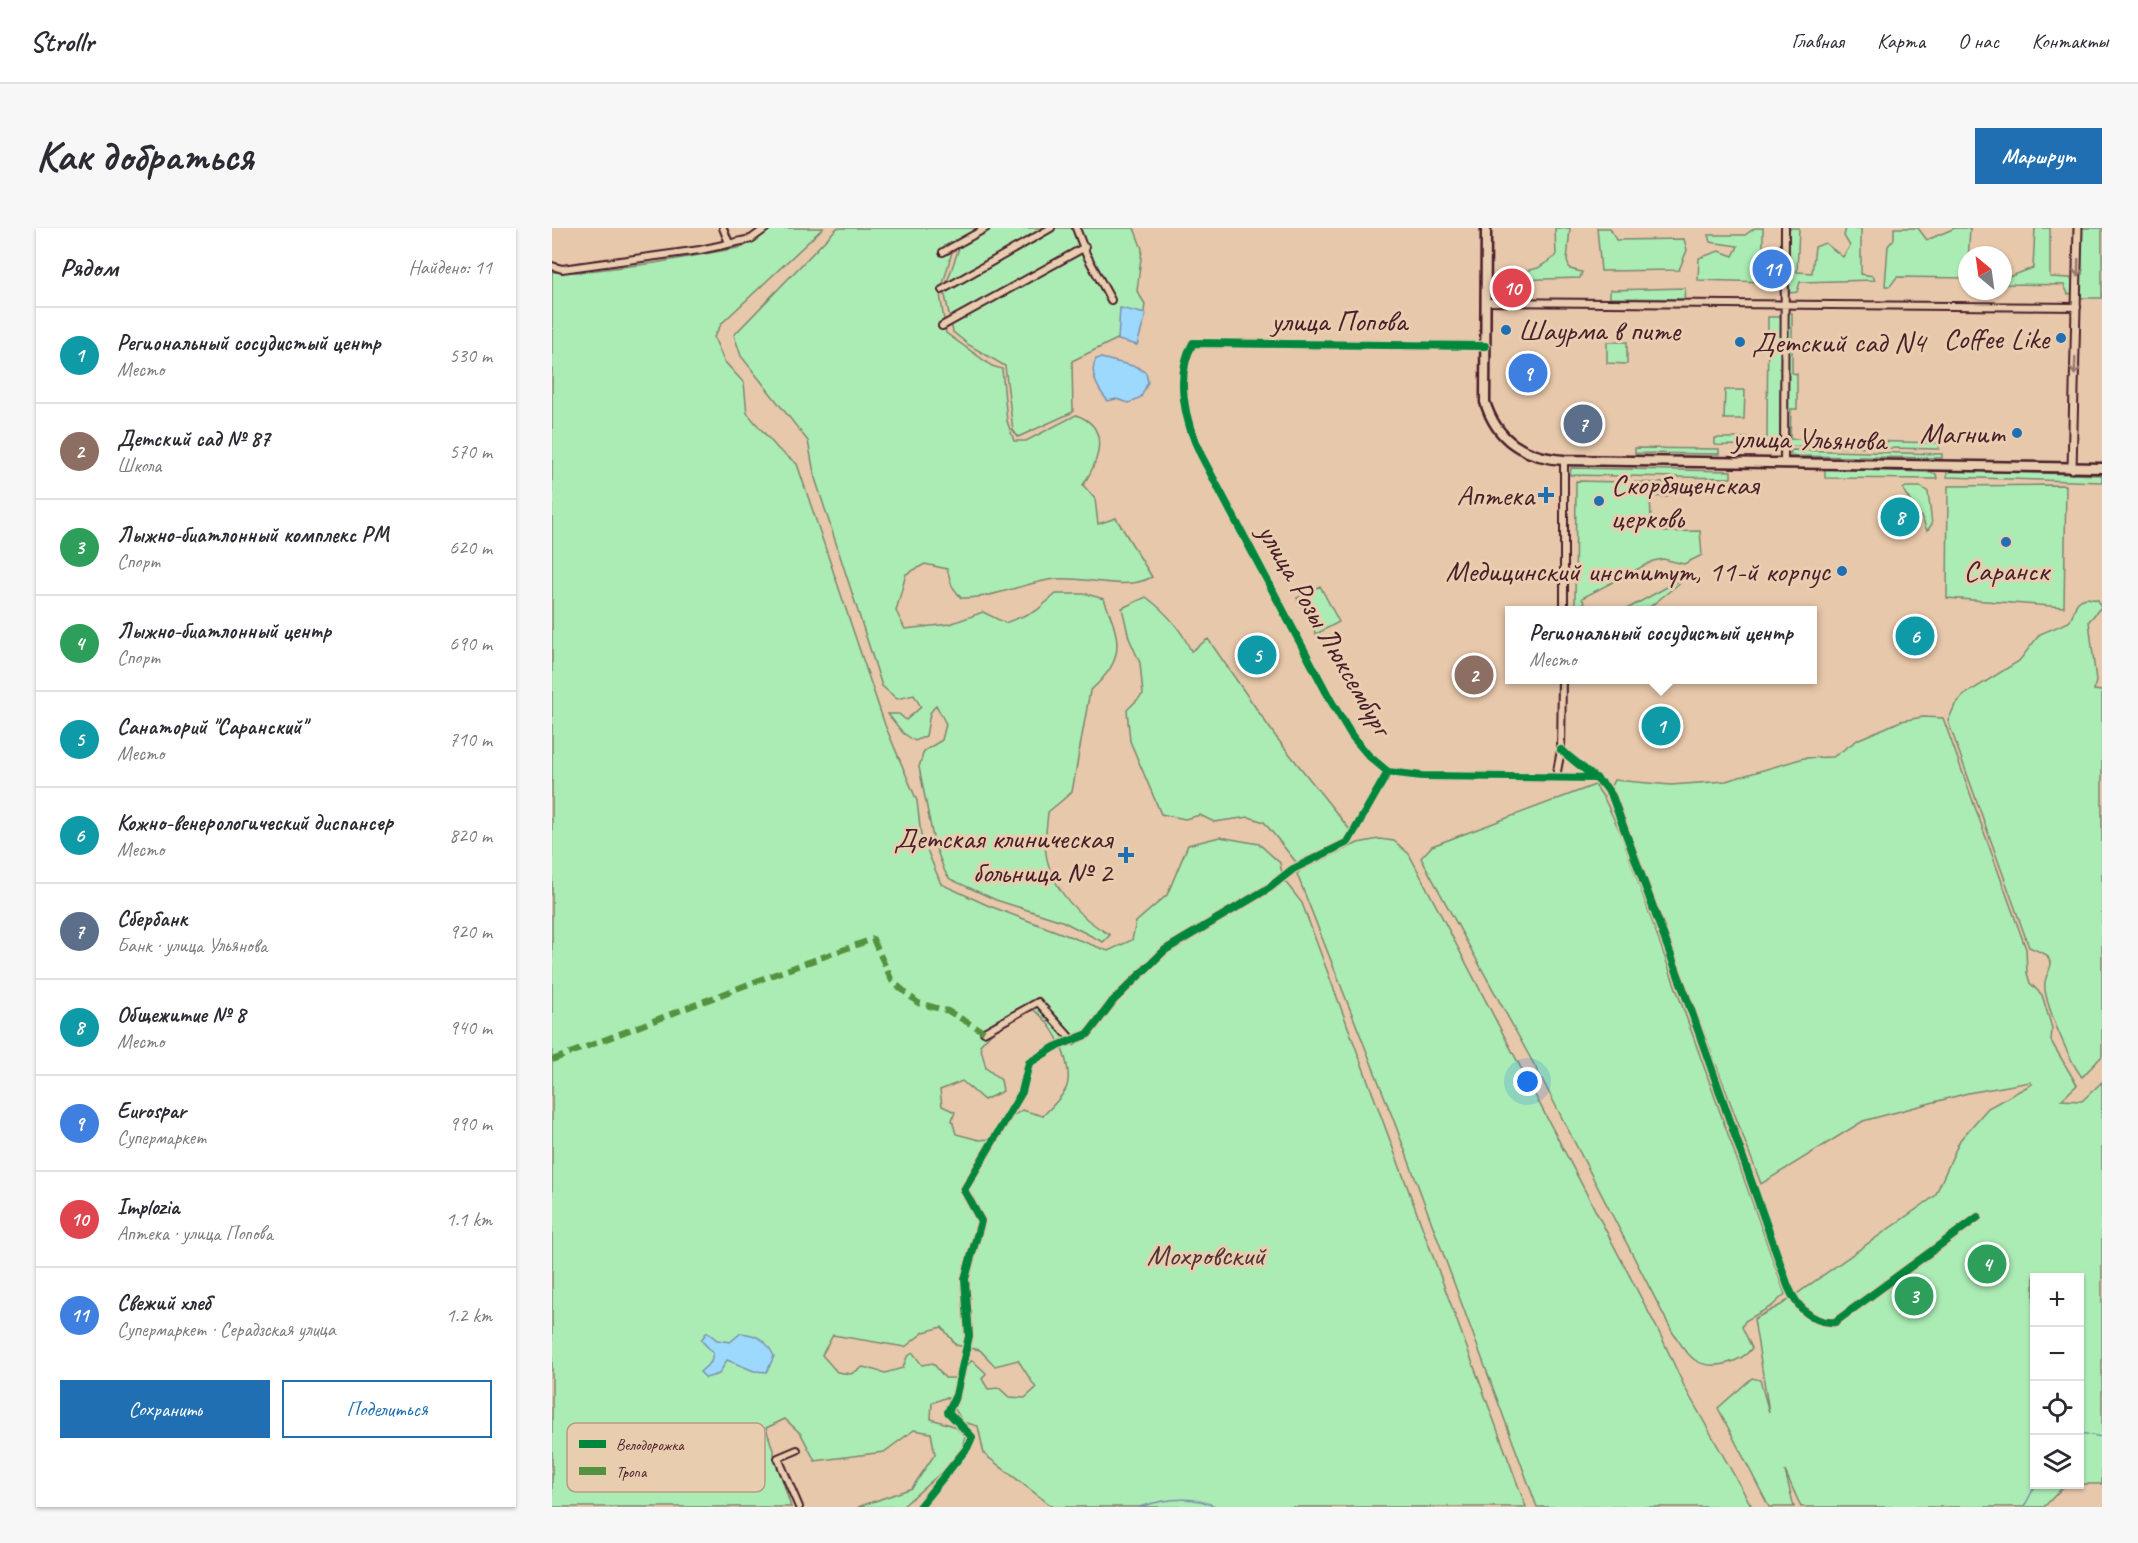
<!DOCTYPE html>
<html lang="ru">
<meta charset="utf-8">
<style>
body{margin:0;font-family:Caveat,sans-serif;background:#f7f7f7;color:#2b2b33}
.controls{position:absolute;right:18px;bottom:18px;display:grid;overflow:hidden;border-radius:0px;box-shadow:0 2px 4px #0004}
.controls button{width:54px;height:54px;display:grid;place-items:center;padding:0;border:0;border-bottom:2px solid #e1e1e2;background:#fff;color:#2b2b33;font:30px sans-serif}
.compass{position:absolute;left:1406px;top:18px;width:54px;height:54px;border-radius:50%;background:#fff;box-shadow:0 2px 4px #0004;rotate:331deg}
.you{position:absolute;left:976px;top:854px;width:21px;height:21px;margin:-15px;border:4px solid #fff;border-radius:50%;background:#1a73e8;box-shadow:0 0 0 9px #1a73e833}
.badge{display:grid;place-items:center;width:39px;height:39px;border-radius:50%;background:#1f6fb2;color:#fff;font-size:20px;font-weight:700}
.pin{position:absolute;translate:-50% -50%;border:3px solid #fff;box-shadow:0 2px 6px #0006}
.popup{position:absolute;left:953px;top:378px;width:312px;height:78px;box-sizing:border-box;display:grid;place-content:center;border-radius:0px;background:#fff;filter:drop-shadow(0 2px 4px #0005);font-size:20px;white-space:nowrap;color:#7c7c81}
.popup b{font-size:22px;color:#2b2b33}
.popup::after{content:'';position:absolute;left:50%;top:100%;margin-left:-12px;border:12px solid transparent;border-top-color:#fff}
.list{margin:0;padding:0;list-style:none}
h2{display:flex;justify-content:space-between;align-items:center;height:78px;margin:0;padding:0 24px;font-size:26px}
h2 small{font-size:20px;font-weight:400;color:#7c7c81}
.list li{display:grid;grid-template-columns:39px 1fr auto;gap:18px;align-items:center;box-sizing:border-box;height:96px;padding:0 24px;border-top:2px solid #e1e1e2}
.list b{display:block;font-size:22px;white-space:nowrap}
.list p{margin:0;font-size:20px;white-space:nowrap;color:#7c7c81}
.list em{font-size:20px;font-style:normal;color:#7c7c81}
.actions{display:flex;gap:12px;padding:18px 24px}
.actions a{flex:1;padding:14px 0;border:2px solid #1f6fb2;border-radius:0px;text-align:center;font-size:21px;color:#1f6fb2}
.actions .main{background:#1f6fb2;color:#fff}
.icon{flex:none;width:33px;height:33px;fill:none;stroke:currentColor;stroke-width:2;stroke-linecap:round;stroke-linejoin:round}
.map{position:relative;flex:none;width:1550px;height:1279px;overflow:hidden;border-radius:0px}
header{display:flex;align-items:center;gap:36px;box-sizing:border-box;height:84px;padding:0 30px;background:#fff;border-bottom:2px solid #e1e1e2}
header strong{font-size:28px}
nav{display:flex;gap:33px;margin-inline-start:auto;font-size:21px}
.intro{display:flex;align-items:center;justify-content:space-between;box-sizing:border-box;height:144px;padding:0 36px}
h1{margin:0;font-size:42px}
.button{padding:15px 27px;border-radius:0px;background:#1f6fb2;color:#fff;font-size:21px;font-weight:700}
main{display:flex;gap:36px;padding:0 36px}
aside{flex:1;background:#fff;border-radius:0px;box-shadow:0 2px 4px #0004}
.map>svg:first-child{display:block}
</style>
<header>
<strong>Strollr</strong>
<nav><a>Главная</a><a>Карта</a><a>О нас</a><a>Контакты</a></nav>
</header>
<div class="intro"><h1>Как добраться</h1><a class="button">Маршрут</a></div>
<main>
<aside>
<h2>Рядом<small>Найдено: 11</small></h2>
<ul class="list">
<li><span class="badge" style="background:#0f9aa8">1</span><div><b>Региональный сосудистый центр</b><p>Место</p></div><em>530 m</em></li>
<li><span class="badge" style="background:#8d6e63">2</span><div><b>Детский сад № 87</b><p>Школа</p></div><em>570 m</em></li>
<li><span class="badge" style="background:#2e9e5b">3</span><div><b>Лыжно-биатлонный комплекс РМ</b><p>Спорт</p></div><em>620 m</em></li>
<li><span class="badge" style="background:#2e9e5b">4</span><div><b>Лыжно-биатлонный центр</b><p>Спорт</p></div><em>690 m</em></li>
<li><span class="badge" style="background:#0f9aa8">5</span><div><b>Санаторий &quot;Саранский&quot;</b><p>Место</p></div><em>710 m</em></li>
<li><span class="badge" style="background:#0f9aa8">6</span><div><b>Кожно-венерологический диспансер</b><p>Место</p></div><em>820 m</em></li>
<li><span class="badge" style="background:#5c6f8a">7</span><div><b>Сбербанк</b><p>Банк · улица Ульянова</p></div><em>920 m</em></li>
<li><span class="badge" style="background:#0f9aa8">8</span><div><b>Общежитие № 8</b><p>Место</p></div><em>940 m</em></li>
<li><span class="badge" style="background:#3f7fe0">9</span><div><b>Eurospar</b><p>Супермаркет</p></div><em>990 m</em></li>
<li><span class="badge" style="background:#e0444e">10</span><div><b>Implozia</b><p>Аптека · улица Попова</p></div><em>1.1 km</em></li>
<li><span class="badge" style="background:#3f7fe0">11</span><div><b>Свежий хлеб</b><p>Супермаркет · Серадзская улица</p></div><em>1.2 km</em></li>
</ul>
<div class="actions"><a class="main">Сохранить</a><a>Поделиться</a></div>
</aside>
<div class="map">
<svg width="1550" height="1279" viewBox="0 0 1550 1279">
<rect width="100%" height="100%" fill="#e8c8aa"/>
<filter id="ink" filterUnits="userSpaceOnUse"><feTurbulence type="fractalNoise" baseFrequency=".0167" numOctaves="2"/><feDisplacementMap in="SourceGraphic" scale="12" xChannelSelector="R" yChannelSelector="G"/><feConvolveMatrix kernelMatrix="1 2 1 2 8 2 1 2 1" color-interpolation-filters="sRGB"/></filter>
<g filter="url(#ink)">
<path fill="#abecb4" stroke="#7a8670" stroke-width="1.5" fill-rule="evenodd" d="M 217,0 L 271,0 L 170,95 L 162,109 L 172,133 L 192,155 L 195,185 L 226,221 L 245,236 L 333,497 L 365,573 L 369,607 L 389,656 L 435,677 L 556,723 L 580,712 L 584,694 L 615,667 L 636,617 L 668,609 L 707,616 L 728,635 L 731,651 L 750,675 L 974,1279 L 501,1279 L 432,1226 L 426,1198 L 411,1194 L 395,1169 L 380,1175 L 379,1191 L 402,1198 L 413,1208 L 408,1228 L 350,1279 L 306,1279 L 360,1260 L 383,1226 L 379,1205 L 362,1202 L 332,1224 L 263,1233 L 249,1206 L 233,1191 L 214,1200 L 239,1279 L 0,1279 L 0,44 L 28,44 L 103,35 L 191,19 ZM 478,780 C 499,789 522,836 515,858 C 512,868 498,880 491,888 L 470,882 L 461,888 L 448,910 L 427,912 L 404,906 L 400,892 L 403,884 L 390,878 L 388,862 L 410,853 L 432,872 L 451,863 L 449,852 L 434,840 L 428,817 L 444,800 ZM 390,1099 L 404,1117 L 428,1122 L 443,1138 L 466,1132 L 484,1160 L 473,1170 L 457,1169 L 447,1160 L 436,1161 L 430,1151 L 434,1145 L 420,1132 L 405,1150 L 393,1150 L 381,1135 L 370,1137 L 361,1125 L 355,1129 L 351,1140 L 333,1145 L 311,1139 L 299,1146 L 285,1144 L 270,1127 L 281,1107 L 353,1119 L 372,1104 Z
M 285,0 L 429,0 L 402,17 L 388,66 L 394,105 L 440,138 L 450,141 L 455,193 L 462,213 L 474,213 L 524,187 C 559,199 547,233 531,257 L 543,271 L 546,296 L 564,290 L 600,349 C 572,364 535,348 504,351 C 472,354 442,371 409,370 L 400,358 L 395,341 L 373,336 L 354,346 L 344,383 L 353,401 L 398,396 L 431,384 L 453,395 L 484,383 L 504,366 L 535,366 L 552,371 C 568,412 575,430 538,463 L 520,564 L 496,584 C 495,597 492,613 494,626 C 500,662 528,690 558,707 L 551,714 L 510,693 L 444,672 L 398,651 L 393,644 L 382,615 L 367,539 L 372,523 L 390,512 L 394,496 L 384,477 L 378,485 L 374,508 L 363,513 L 351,505 L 336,486 L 347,486 L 354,492 L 369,479 L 362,467 L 345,471 L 330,458 L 263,250 L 256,213 L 189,128 L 182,107 Z
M 436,0 L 582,0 L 590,21 L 585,63 L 593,76 L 590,99 L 520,133 L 521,184 L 466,209 L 461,202 L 453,138 L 417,117 L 401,104 L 392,63 L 408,17 Z
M 1003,0 L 1018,0 L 1015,33 L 1018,41 L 1030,44 L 1028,50 L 954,52 L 956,47 L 986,40 L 1004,28 Z
M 1045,0 L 1058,0 L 1064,12 L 1132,11 L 1135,22 L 1127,42 L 1049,43 Z
M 1203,0 L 1211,0 L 1211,48 L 1221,51 L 1216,54 L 1146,52 L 1147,30 L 1167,23 L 1181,28 L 1186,18 L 1158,14 L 1156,7 L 1193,7 Z
M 1236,0 L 1247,0 L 1245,44 L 1260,45 L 1263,19 L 1273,15 L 1291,29 L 1298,18 L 1292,8 L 1294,0 L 1309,0 L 1309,46 L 1321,48 L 1323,52 L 1248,54 L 1245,64 L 1238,65 L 1235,44 Z
M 1342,0 L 1366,0 L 1375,12 L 1403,0 L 1418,0 L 1415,50 L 1345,49 L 1338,58 L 1333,58 L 1336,18 L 1342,11 Z
M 1483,0 L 1498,0 L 1498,49 L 1518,50 L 1522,55 L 1521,65 L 1516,66 L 1512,57 L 1451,56 L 1451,51 L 1481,40 Z
M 1530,0 L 1550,0 L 1550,70 L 1529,70 Z
M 1133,60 L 1132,71 L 1058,70 L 1058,62 Z
M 1234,85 L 1240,85 L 1240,145 L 1245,146 L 1245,181 L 1239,181 L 1238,211 L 1387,215 L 1387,221 L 1234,218 Z
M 1216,89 L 1229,89 L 1228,218 L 1163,217 L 1163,210 L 1215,210 Z
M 1055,114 L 1075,114 L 1075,136 L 1055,135 Z
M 1173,162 L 1193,162 L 1192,191 L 1172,191 Z
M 1083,220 L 1167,221 L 1167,226 L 1083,225 Z
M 1239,222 L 1390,226 L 1390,230 L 1238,228 Z
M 1019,240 L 1179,243 L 1179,250 L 1018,247 Z
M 1273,241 L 1374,244 L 1384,246 L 1385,251 L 1273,250 Z
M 1395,242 L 1550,247 L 1550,254 L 1395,249 Z
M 1024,253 L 1116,255 L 1115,269 L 1098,268 L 1099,290 L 1113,304 L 1148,303 L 1150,327 L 1132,336 L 1111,331 L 1101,333 L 1030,370 L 1035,382 L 1023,382 Z
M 1514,257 L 1512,379 L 1395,370 L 1396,258 Z
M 1354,259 L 1369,259 L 1376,264 L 1380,296 L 1375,303 L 1371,292 L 1353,265 L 1351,261 Z
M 1139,346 L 1094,382 L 1071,382 L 1073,382 Z
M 768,358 L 787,394 L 764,406 L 745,370 Z
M 594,369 C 614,384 629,400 639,423 L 656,411 L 724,509 L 798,602 L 796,611 L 744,634 L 712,594 L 697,589 L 662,594 L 648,587 L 633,591 L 609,586 L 578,513 L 575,482 L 591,466 L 588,435 L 577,410 L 570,380 Z
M 1535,370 L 1546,372 L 1549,379 L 1537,393 L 1544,453 L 1542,462 L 1550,463 L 1550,828 L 1530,849 C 1519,835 1490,772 1493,754 C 1494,748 1498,742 1499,736 L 1495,727 L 1477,719 L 1396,493 L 1403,477 L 1412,467 L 1467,433 L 1488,406 L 1517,394 C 1525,384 1519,373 1535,370 Z
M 1371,489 L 1391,490 L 1474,721 L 1475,745 L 1478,755 L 1490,767 L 1500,800 L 1499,813 L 1525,857 L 1509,872 L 1530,873 L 1550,854 L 1550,1256 L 1528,1256 L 1528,1050 L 1482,1050 L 1482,1256 L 1513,1257 L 1492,1279 L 1249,1279 L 1233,1243 L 1242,1279 L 1217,1279 L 1166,1180 L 1200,1150 L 1208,1152 L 1217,1184 L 1202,1091 L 1229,1077 L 1383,968 L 1408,912 L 1436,880 L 1480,856 L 1478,854 L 1416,865 L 1311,893 L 1209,956 L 1059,558 L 1062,552 L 1119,557 L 1174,553 L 1252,530 L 1281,529 L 1307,511 L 1349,493 Z
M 1043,557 L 1052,570 L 1069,606 L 1233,1066 L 1220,1078 L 1193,1093 L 1190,1099 L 1200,1120 C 1189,1135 1159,1143 1143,1132 C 1133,1125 1128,1114 1121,1105 L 991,853 L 869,630 L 880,618 Z
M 827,611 L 842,613 L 857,626 L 1108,1106 L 1133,1160 L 1200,1279 L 985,1279 L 842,893 L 745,646 L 749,642 L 806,615 Z"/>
<path fill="#9cd9fd" stroke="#7b8fa9" stroke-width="1.5" d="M 568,80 L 594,86 L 585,117 L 566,112 Z
M 549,130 L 585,139 L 594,145 L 596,154 L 589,169 L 577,175 L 564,171 L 556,173 C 547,163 536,145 544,131 Z
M 155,1104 L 165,1112 L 178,1114 L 189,1105 C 207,1107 214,1112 222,1128 L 215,1144 L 202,1143 L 175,1132 L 167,1146 L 154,1150 L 148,1144 L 159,1134 L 161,1125 L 149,1112 Z"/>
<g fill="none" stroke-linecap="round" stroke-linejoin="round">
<path stroke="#7b8fa9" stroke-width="1.5" d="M 1528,1205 L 1550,1209
M 587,1279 C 612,1271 641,1266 665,1279
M 1472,1279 L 1484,1256"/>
<g stroke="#4a1f2b" stroke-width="10">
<path id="minor" d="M 171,0 L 177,15
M 524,0 L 534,26 L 559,72
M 391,24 L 434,0
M 0,38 L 10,41 L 148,22 L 199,11 L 214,0
M 390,62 L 499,0
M 933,74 L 1525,79
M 390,98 L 533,19
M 933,118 L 641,115 C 622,148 633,194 649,227 L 779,473 L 800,508 L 817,528 L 836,544 L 870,548 L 1044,550
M 1232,235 L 1233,0
M 1012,382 L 1012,232
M 1009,522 L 1053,558 L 1060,568 L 1139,782 L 1236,1058 C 1244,1078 1260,1096 1283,1094 L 1426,989
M 1004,549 L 1009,522 L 1010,452
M 432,804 L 486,774 L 521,813
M 245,1222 L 226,1230 L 247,1279
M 367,1279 L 415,1220 L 420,1209 L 396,1184 L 404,1167 L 417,1108 L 413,1051 L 429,993 L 412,962 L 470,864 L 477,835 L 503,819 L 536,806 L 561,773 L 613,722 L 717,660 L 741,641 L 796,614 L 836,544"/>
</g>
<g stroke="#4a1f2b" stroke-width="11">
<path id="tertiary" d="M 1520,241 L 1526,0"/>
</g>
<g stroke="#4a1f2b" stroke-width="13">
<path id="secondary" d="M 934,0 L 933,174 C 945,213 972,229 1012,232 L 1550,240"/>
</g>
<use href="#minor" stroke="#e8cdaf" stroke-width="6"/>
<use href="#tertiary" stroke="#e8cdaf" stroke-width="7"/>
<use href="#secondary" stroke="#e8cdaf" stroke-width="8"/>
<path stroke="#549240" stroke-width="6" stroke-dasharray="12 6" stroke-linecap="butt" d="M 0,832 L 215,749 L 321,711 L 340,753 L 366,775 L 396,783 L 432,804"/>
<g stroke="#e8cdaf" stroke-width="11">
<path id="cycleway" d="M 933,118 L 641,115 C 622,148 633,194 649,227 L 779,473 L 800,508 L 817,528 L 836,544 L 870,548 L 1044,550
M 1009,522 L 1053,558 L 1060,568 L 1139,782 L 1236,1058 C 1244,1078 1260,1096 1283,1094 L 1426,989
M 367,1279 L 415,1220 L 420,1209 L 396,1184 L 404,1167 L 417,1108 L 413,1051 L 429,993 L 412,962 L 470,864 L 477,835 L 503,819 L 536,806 L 561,773 L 613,722 L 717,660 L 741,641 L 796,614 L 836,544"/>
</g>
<use href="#cycleway" stroke="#00873e" stroke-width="8"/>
</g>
<defs><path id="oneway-shaft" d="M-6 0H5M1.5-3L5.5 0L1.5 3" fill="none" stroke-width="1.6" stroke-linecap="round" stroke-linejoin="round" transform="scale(1.5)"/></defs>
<g stroke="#99766d">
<use href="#oneway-shaft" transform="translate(1526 40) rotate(91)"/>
<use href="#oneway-shaft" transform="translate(1523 138) rotate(92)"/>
</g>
</g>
<g fill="#1f6fb2" stroke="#e8cdaf" stroke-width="2">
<circle cx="954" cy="102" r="6"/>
<circle cx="1509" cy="110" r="6"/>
<circle cx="1188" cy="114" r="6"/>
<circle cx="1465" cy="205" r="6"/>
<path d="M991 258h6v6h6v6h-6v6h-6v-6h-6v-6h6z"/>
<circle cx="1047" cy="273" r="6"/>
<circle cx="1454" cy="314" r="6"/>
<circle cx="1290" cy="343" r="6"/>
<path d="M571 618h6v6h6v6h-6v6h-6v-6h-6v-6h6z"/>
</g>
<g text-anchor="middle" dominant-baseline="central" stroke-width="6" stroke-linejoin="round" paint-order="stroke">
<g font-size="30" fill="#4a1f2b" stroke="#e8cdaf">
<text x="787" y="93">улица Попова</text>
<text transform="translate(1257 211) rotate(1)">улица Ульянова</text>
<text transform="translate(773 401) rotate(60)">улица Розы Люксембург</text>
</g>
<g font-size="30" fill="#4a1f2b" stroke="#e8cdaf" text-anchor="end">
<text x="966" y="102" text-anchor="start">Шаурма в пите</text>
<text x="1497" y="110">Coffee Like</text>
<text x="1200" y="114" text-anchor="start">Детский сад N4</text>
<text x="1453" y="205">Магнит</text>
<text x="1059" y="256" text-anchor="start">Скорбященская<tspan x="1059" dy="34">церковь</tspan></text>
<text x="982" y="267">Аптека</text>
<text x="1454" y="342" text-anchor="middle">Саранск</text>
<text x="1278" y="343">Медицинский институт, 11-й корпус</text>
<text x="560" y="610">Детская клиническая<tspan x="560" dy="34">больница № 2</tspan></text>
</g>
<g font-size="30" fill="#543439" stroke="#e8cdaf">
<text x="654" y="1027">Мохровский</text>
</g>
</g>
<rect x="15" y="1195" width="198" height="69" rx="9" fill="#e8cdaf" stroke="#b99987" stroke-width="1.5"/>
<rect x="27" y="1212" width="27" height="8" fill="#00873e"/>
<rect x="27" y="1239" width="27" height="8" fill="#549240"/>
<g font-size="16" fill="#4a1f2b">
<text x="64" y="1222">Велодорожка</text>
<text x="64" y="1249">Тропа</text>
</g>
</svg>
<div class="controls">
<button>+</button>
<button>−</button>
<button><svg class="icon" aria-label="locate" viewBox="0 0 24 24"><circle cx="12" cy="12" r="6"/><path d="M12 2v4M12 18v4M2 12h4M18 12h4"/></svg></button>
<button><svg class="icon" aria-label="layers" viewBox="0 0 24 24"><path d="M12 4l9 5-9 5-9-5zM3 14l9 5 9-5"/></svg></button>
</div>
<svg class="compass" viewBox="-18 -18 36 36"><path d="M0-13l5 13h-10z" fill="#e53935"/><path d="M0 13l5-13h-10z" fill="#7c7c81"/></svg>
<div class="you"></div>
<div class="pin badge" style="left:1109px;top:498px;background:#0f9aa8">1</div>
<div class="popup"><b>Региональный сосудистый центр</b>Место</div>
<div class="pin badge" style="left:922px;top:447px;background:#8d6e63">2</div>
<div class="pin badge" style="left:1362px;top:1068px;background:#2e9e5b">3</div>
<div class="pin badge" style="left:1435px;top:1036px;background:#2e9e5b">4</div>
<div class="pin badge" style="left:705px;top:427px;background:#0f9aa8">5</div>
<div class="pin badge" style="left:1363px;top:408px;background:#0f9aa8">6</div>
<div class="pin badge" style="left:1031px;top:196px;background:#5c6f8a">7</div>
<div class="pin badge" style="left:1348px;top:289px;background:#0f9aa8">8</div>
<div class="pin badge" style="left:976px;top:145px;background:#3f7fe0">9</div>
<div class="pin badge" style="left:960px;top:60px;background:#e0444e">10</div>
<div class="pin badge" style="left:1220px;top:41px;background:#3f7fe0">11</div>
</div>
</main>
